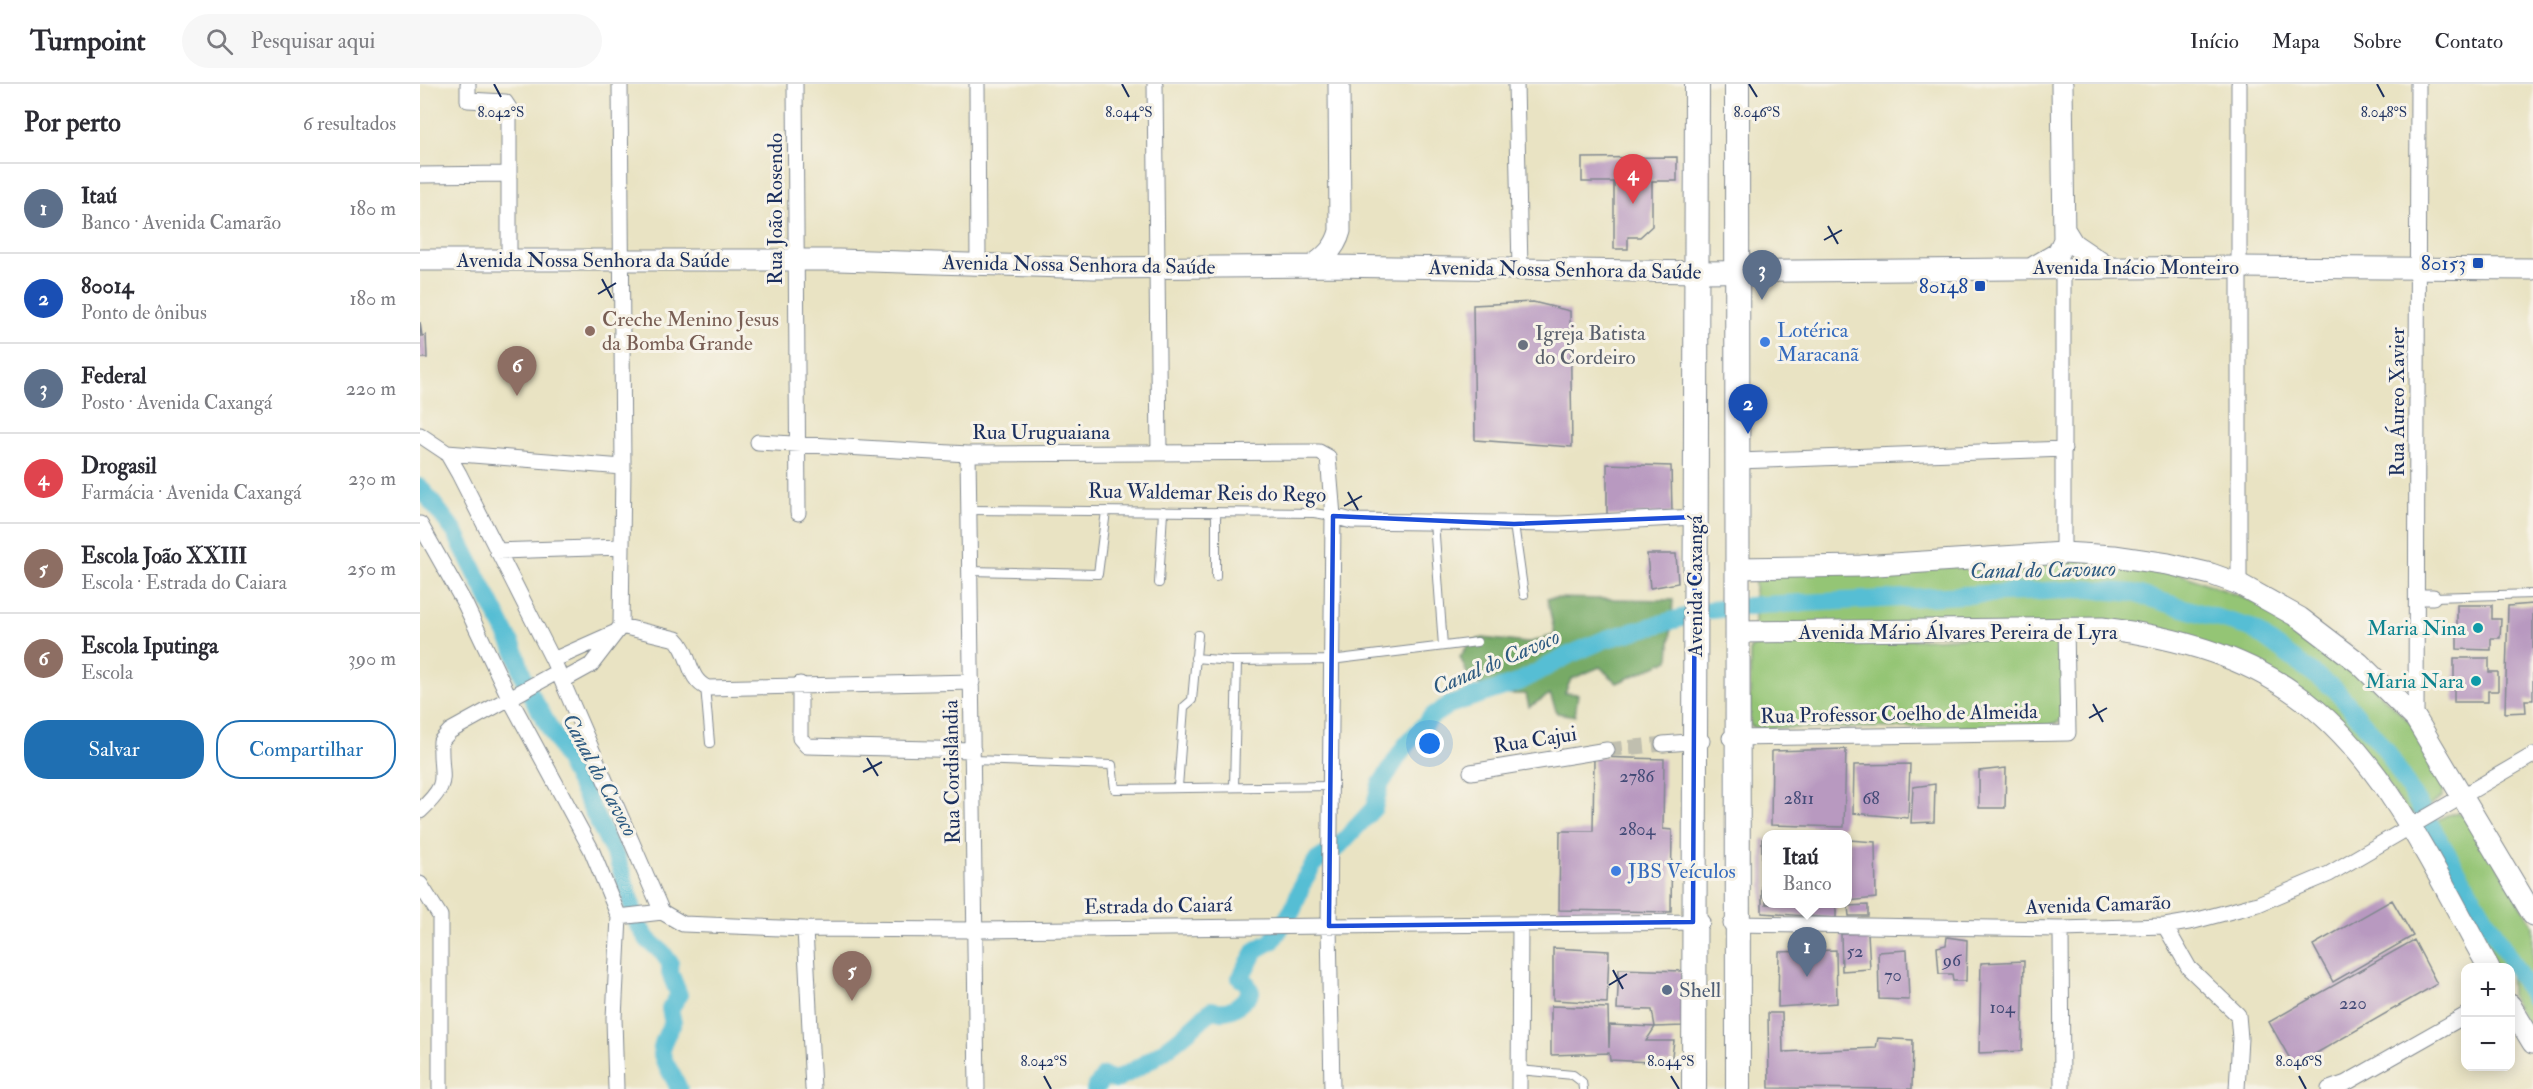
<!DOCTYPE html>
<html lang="pt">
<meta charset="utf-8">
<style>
body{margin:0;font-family:"IM FELL Double Pica",serif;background:#f7f7f7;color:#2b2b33}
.controls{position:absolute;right:18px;bottom:18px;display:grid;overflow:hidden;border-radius:12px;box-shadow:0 3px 15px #0003}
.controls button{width:54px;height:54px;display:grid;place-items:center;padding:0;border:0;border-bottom:2px solid #e1e1e2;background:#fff;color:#2b2b33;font:30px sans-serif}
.you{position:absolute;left:1010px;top:660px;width:21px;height:21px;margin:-15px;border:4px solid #fff;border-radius:50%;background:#1a73e8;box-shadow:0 0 0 9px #1a73e833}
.badge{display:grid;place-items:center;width:39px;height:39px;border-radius:50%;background:#1f6fb2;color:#fff;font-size:20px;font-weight:700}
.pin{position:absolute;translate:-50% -50px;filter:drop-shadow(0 2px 3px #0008)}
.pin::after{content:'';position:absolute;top:32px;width:21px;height:18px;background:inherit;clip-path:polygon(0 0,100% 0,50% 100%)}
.popup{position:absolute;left:1342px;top:746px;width:90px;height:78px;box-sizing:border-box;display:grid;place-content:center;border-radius:12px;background:#fff;filter:drop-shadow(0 2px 4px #0005);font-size:20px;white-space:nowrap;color:#7c7c81}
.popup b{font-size:22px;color:#2b2b33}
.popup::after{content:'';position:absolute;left:50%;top:100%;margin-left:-12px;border:12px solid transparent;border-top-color:#fff}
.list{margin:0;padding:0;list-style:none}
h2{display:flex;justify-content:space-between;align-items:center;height:78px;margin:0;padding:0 24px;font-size:26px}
h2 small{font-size:20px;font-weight:400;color:#7c7c81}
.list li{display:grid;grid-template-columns:39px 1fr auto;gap:18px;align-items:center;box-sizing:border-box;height:90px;padding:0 24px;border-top:2px solid #e1e1e2}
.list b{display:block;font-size:22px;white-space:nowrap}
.list p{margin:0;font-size:20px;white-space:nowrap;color:#7c7c81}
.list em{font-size:20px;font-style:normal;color:#7c7c81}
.actions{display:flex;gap:12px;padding:18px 24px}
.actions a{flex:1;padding:14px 0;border:2px solid #1f6fb2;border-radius:24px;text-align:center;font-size:21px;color:#1f6fb2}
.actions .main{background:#1f6fb2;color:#fff}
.icon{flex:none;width:33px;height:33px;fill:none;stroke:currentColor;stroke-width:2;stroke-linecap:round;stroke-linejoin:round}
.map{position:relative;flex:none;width:2113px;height:1005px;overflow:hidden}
header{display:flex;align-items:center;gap:36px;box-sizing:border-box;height:84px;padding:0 30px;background:#fff;border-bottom:2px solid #e1e1e2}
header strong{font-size:28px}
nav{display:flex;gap:33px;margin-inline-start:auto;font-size:21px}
.search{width:420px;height:54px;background:#f7f7f7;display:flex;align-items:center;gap:15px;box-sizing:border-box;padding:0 21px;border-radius:33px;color:#7c7c81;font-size:22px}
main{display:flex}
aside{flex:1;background:#fff}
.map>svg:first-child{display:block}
</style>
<header>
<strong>Turnpoint</strong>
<div class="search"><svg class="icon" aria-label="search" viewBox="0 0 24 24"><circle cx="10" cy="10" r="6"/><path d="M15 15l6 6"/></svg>Pesquisar aqui</div>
<nav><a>Início</a><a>Mapa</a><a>Sobre</a><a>Contato</a></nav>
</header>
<main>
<aside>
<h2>Por perto<small>6 resultados</small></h2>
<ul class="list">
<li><span class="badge" style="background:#5c6f8a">1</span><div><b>Itaú</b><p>Banco · Avenida Camarão</p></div><em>180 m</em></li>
<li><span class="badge" style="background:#1a4fb4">2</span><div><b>80014</b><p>Ponto de ônibus</p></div><em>180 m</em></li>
<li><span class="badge" style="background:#5c6f8a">3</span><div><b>Federal</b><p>Posto · Avenida Caxangá</p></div><em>220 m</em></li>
<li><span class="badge" style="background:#e0444e">4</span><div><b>Drogasil</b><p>Farmácia · Avenida Caxangá</p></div><em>230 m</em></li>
<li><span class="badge" style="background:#8d6e63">5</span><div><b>Escola João XXIII</b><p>Escola · Estrada do Caiara</p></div><em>250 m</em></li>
<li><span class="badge" style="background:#8d6e63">6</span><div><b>Escola Iputinga</b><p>Escola</p></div><em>390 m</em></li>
</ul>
<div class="actions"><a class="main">Salvar</a><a>Compartilhar</a></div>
</aside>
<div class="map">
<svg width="2113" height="1005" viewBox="0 0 2113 1005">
<rect width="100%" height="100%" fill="#f7f3e8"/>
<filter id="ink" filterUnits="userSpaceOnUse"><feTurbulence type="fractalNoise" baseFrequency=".0167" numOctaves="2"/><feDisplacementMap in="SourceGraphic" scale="12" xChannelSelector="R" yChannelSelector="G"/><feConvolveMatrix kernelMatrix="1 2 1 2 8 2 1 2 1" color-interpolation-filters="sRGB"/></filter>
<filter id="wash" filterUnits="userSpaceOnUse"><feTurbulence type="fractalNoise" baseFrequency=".008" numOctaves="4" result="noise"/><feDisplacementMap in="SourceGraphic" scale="24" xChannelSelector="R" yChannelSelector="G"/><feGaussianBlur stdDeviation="1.35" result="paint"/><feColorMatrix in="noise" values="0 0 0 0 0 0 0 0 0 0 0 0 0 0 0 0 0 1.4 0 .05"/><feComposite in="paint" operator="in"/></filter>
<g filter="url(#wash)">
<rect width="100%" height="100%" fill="#e9e3c3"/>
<path fill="#94c575" stroke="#587a6a" stroke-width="1.5" d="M 1661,475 L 1758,489 L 1849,523 L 1900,553 L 1997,645 L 2026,696 L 2022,713 L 1998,729 L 1990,730 L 1924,648 L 1769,557 L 1335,545 L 1335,488 Z
M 1640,550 L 1645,635 L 1626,643 L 1335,644 L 1330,641 L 1330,564 L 1334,562 Z
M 2037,728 L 2050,734 L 2113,841 L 2113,952 L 2091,913 L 2090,884 L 2073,883 L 2003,751 C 2008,739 2025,731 2037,728 Z"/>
<path fill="#7a6" stroke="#496c62" stroke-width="1.5" d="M 1127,514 L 1253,516 L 1249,576 L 1197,599 L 1180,583 L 1151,595 L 1145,609 L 1158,610 L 1155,632 L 1137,629 L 1130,610 L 1109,623 L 1106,610 L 1081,610 L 1050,596 L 1040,573 L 1050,558 L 1063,554 L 1107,559 L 1135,551 Z"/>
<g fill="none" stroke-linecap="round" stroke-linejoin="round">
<path stroke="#57bed4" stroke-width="18" d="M 0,403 L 35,448 L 95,567 L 107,604 L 141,664 L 198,777 L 218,841 L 228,856 L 242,868 L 250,879 L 250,889 L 259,911 L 250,925 L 253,939 C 232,974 244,971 259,1005
M 675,1005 L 684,992 L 695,996 C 732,978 762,955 791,926 C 809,931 820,922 831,908 L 826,898 L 820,894 L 836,866 L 852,857 L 873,825 L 884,796 L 896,777 L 917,764 L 954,724 L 960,701 L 985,662 L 1012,632 L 1029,621 L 1099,598 L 1149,571 L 1186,555 L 1290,526 L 1340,521 L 1666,505 L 1713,509 L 1831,544 L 1916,606 L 1966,666 L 2113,914"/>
</g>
<g id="blocks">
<path fill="#b899c0" d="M 1257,73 L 1257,97 L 1232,97 L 1232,142 L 1220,153 L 1208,153 L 1208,165 L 1194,165 L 1194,98 L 1162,98 L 1162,74 Z
M 1113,218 L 1150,227 L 1152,363 L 1055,356 L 1053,221 Z
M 0,238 L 2,252 L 6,251 L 7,274 L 0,274 Z
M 1187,380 L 1251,382 L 1252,429 L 1187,432 Z
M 1227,470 L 1256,470 L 1258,499 L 1230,504 Z
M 2113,520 L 2113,616 L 2105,616 L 2106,628 L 2085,629 L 2088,522 Z
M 2037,521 L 2072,521 L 2072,535 L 2081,535 L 2080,554 L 2071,554 L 2071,566 L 2037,565 Z
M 2034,574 L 2069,574 L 2069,588 L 2078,588 L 2078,607 L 2068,607 L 2068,618 L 2034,618 Z
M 1426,665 L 1424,743 L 1351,741 L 1352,667 Z
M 1174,673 L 1244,675 L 1243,745 L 1252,746 L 1251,828 L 1139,826 L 1140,747 L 1173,747 Z
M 1490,680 L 1488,734 L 1433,729 L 1434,681 Z
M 1586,684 L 1585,724 L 1559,724 L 1559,687 Z
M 1515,700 L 1514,738 L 1491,739 L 1493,703 Z
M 1342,755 L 1346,755 L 1346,820 L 1416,820 L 1416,834 L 1342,829 Z
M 1429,756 L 1455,758 L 1456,814 L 1428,817 Z
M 1972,816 L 1993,852 L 1913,898 L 1893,861 Z
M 1448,821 L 1448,832 L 1429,832 L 1428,822 Z
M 1448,849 L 1450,885 L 1422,887 L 1421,850 Z
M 1527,853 L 1547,856 L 1546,897 L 1533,897 L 1532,890 L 1519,890 L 1517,863 L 1526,861 Z
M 1994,856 L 2017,900 L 1874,982 L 1849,938 Z
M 1133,864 L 1189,867 L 1187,919 L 1133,916 Z
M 1416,866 L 1417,919 L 1358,923 L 1359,868 Z
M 1487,866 L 1489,916 L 1459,915 L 1458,868 Z
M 1604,877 L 1602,967 L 1559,969 L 1561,879 Z
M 1199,885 L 1262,887 L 1263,942 L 1235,943 L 1232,926 L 1197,925 Z
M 1131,922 L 1188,924 L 1189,964 L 1190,941 L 1235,943 L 1226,957 L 1254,957 L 1251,979 L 1190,976 L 1189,969 L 1131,971 Z
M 1348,929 L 1362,929 L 1363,968 L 1456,964 L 1458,954 L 1493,956 L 1492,1005 L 1349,1004 Z"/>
</g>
</g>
<g filter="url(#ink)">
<use href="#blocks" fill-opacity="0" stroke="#828990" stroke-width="1.5"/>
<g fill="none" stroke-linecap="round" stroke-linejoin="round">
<path stroke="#c0bfaf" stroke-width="15" stroke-dasharray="15 8" stroke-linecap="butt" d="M 1187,666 L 1243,660"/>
<g stroke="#828990" stroke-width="10">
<path id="lane" d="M 549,426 L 894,429 L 913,432
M 796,428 L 796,493
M 1014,438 L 1023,562
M 1094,440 L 1104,511
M 550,487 L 678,490 L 686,427
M 739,499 L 743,427
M 2013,513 L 2113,510
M 775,574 L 811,577 L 911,576 L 1057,558
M 285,602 L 290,659
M 553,676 L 692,681 L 695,705 L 910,702
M 758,703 L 764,623 L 772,616 L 778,551
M 814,703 L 817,577
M 1099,986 L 1153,991 L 1162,998 L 1163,1005"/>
</g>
<g stroke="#828990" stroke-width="17">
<path id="street" d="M 48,0 L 48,16 L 85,18 L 89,24 L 89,175
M 375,0 L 378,429
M 557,0 L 558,180
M 735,0 L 739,369
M 1096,0 L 1100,185
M 1819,0 L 1819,500
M 0,91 L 88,90
M 0,351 L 27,369 L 39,390 L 133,576 L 242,828
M 338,358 L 548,370 L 899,368 L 908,373 L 913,432 L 909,842 L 912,1005
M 27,369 L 203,383
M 548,370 L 557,1005
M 1318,377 L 1644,365
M 913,432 L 932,437 L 1140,440 L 1275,433
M 0,440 L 45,520 L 90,615 L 171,765 L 199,833 L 194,934 L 196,1005
M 77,467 L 202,463
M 1643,469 L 1643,184
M 1997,513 L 2013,513
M 201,542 L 256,555 C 271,569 267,596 288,604 L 552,598
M 133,576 L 196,548
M 142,597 L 171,581 L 201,542 L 203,383 L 200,0
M 380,600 L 380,654 L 387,662 L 553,666
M 1996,635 L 1998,0
M 1310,654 L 1648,649 L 1646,543
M 1243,660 L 1282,657
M 1051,688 L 1187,666
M 0,727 C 33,696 19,696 21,657 L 30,647 L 137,588
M 0,800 L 20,832 L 20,1005
M 242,828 L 263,840 L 385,845 L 556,846 L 1282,838
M 199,833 L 242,828
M 1311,840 L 1641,845 L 1745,842 L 1774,837 L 1838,820 L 1909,790 L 2113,671
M 1745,842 L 1769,884 L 1818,931 L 1820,954 L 1817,1005
M 385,845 L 393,1005
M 1641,845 L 1642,1005
M 1099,1005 L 1100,840
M 1909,1005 L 1926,999 L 2046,931"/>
</g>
<g stroke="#828990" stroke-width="23">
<path id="secondary" d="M 1645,147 L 1653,160 L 1687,183
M 0,176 L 418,176 L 674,184 L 912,182 L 1277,188 L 1819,183 L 2113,185
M 892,182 C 906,173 916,163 920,147 L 919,0
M 1614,183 L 1638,169 L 1644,156 L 1642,0
M 1318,484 L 1441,482 L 1643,469 L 1694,472 L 1748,480 L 1791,490 L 1819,500 L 1880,534 L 1939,579 L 1996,635 L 2113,831
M 1318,548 L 1682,544 C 1750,552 1821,570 1877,611 C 1965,673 2017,792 2069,884
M 2090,921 L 2113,959"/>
</g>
<g stroke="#828990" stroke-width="26">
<path id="primary" d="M 1317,0 L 1318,1005
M 1274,1005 L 1277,0"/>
</g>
<use href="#lane" stroke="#fff" stroke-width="8"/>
<use href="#street" stroke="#fff" stroke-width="15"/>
<use href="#secondary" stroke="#fff" stroke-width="21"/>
<use href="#primary" stroke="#fff" stroke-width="24"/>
</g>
</g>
<path fill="none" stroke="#1d4ed8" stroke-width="4.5" stroke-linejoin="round" d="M 913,432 L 1094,440 L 1275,433 L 1273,838 L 909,842 Z"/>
<path fill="none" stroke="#1b2f5e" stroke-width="2" d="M 74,0 L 81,13M 702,0 L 709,13M 1329,0 L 1337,13M 1957,0 L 1964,13M 1408,142 L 1418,160M 1404,156 L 1422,146M 182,195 L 192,214M 178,210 L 196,199M 928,408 L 938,426M 924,422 L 942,412M 1673,620 L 1683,638M 1669,634 L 1687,624M 447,674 L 458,692M 443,688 L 462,678M 1193,886 L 1203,905M 1189,901 L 1207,890M 624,992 L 631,1005M 1251,992 L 1259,1005M 1879,992 L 1886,1005"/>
<g fill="#1a4fb4" stroke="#f7f3e8" stroke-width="2">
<rect x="2052" y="173" width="12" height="12" rx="3"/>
<rect x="1554" y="196" width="12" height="12" rx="3"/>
</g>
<circle fill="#8d6e63" stroke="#f7f3e8" stroke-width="2" cx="170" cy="247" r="6"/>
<g fill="#3f7fe0" stroke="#f7f3e8" stroke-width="2">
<circle cx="1345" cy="258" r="6"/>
<circle cx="1196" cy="787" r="6"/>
</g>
<circle fill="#6b7280" stroke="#f7f3e8" stroke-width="2" cx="1103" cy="261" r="6"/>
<g fill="#0f9aa8" stroke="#f7f3e8" stroke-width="2">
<circle cx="2058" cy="544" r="6"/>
<circle cx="2056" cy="597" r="6"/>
</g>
<circle fill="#5c6f8a" stroke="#f7f3e8" stroke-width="2" cx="1247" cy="906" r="6"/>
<g text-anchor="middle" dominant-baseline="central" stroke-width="6" stroke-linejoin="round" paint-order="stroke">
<g font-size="18" fill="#424a76">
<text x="1217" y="692">2786</text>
<text x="1379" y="714">2811</text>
<text x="1451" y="714">68</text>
<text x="1217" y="745">2804</text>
<text x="1435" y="867">52</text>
<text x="1532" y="876">96</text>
<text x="1473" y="891">70</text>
<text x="1933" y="919">220</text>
<text x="1582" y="923">104</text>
</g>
<g font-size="21" fill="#1b2f5e" stroke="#f7f3e8">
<text transform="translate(355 125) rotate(-90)">Rua João Rosendo</text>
<text x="173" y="176">Avenida Nossa Senhora da Saúde</text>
<text transform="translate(659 181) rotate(1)">Avenida Nossa Senhora da Saúde</text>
<text x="1716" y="183">Avenida Inácio Monteiro</text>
<text transform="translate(1145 186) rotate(1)">Avenida Nossa Senhora da Saúde</text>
<text transform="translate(1977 318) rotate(-90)">Rua Áureo Xavier</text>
<text x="621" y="348">Rua Uruguaiana</text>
<text transform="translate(787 409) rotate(1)">Rua Waldemar Reis do Rego</text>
<text transform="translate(1275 502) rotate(-90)">Avenida Caxangá</text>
<text x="1538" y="548">Avenida Mário Álvares Pereira de Lyra</text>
<text transform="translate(1479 630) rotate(-1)">Rua Professor Coelho de Almeida</text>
<text transform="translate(1115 656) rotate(-9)">Rua Cajui</text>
<text transform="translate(532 688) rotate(-91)">Rua Cordislândia</text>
<text transform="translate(1678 821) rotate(-2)">Avenida Camarão</text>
<text transform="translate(738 822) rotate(-1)">Estrada do Caiará</text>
</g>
<g font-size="21" fill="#164399" stroke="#f7f3e8" text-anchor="end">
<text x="2046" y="179">80153</text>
<text x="1548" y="202">80148</text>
</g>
<g font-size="21" fill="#785e54" stroke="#f7f3e8" text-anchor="start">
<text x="182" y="235">Creche Menino Jesus<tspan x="182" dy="24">da Bomba Grande</tspan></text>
</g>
<g font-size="21" fill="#366cbe" stroke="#f7f3e8" text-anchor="start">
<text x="1357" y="246">Lotérica<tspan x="1357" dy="24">Maracanã</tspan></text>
<text x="1208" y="787">JBS Veículos</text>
</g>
<g font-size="21" fill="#5b616d" stroke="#f7f3e8" text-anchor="start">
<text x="1115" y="249">Igreja Batista<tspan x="1115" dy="24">do Cordeiro</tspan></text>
</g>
<g font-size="21" fill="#0d838f" stroke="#f7f3e8" text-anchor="end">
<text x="2046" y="544">Maria Nina</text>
<text x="2044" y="597">Maria Nara</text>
</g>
<g font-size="21" fill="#4e5e75" stroke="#f7f3e8" text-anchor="start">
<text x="1259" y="906">Shell</text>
</g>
<g font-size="22" font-style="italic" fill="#2d5a81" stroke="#f7f3e8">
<text transform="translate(1623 486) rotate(-1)">Canal do Cavouco</text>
<text transform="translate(1076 578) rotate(-23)">Canal do Cavoco</text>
<text transform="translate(180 691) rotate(62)">Canal do Cavoco</text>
</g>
</g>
<g font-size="15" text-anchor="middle" fill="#1b2f5e" stroke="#f7f3e8" stroke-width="6" stroke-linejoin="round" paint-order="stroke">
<text x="81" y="33">8.042°S</text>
<text x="709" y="33">8.044°S</text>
<text x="1337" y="33">8.046°S</text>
<text x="1964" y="33">8.048°S</text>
<text x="624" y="982">8.042°S</text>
<text x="1251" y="982">8.044°S</text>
<text x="1879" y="982">8.046°S</text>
</g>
</svg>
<div class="controls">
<button>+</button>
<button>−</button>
</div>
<div class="you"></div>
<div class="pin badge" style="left:1387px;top:893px;background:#5c6f8a">1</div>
<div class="popup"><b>Itaú</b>Banco</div>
<div class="pin badge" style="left:1328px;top:350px;background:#1a4fb4">2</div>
<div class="pin badge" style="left:1342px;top:216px;background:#5c6f8a">3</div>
<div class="pin badge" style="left:1213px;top:120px;background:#e0444e">4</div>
<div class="pin badge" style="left:432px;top:917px;background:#8d6e63">5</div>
<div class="pin badge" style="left:97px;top:312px;background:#8d6e63">6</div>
</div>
</main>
